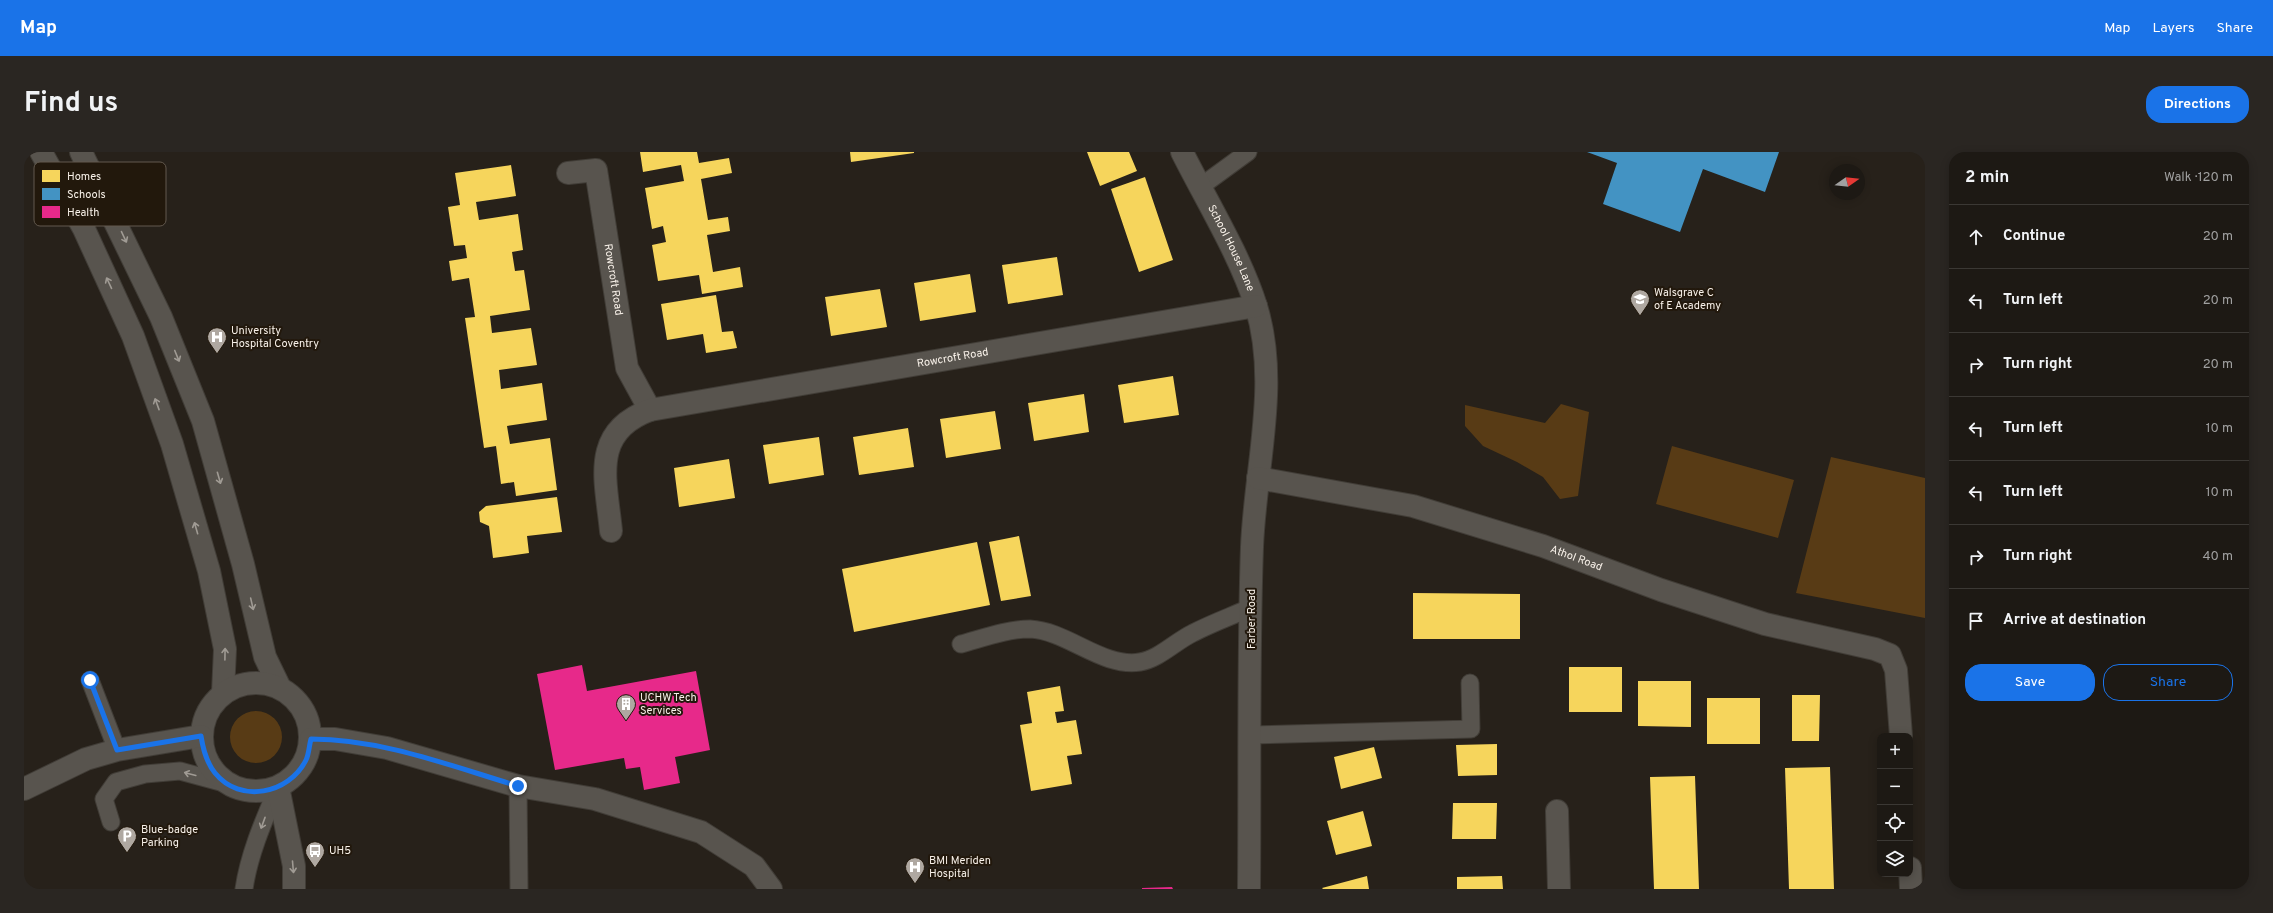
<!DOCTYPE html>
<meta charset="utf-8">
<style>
body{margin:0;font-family:Overpass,sans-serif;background:#2a2622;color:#f1f3f6}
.controls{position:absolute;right:12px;bottom:12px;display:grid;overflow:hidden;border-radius:8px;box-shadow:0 2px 10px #0003}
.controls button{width:36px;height:36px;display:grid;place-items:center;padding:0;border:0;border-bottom:1px solid #3b3834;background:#1d1914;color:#f1f3f6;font:20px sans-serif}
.compass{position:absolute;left:1805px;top:12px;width:36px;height:36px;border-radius:50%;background:#1d1914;box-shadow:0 2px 10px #0003;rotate:76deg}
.stop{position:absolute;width:12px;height:12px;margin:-9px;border:3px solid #1a73e8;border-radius:50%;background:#fff}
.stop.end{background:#1a73e8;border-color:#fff;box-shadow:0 1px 4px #0008}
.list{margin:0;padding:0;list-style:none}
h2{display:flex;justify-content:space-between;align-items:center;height:52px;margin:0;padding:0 16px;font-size:17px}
h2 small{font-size:13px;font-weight:400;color:#a0a0a0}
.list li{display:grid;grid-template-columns:26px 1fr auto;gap:12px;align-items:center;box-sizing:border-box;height:64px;padding:0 16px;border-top:1px solid #3b3834}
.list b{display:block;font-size:15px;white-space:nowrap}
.list em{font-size:13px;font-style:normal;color:#a0a0a0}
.actions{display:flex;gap:8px;padding:12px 16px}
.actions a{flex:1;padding:9px 0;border:1px solid #1a73e8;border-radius:16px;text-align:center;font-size:14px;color:#1a73e8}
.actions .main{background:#1a73e8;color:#fff}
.icon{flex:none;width:22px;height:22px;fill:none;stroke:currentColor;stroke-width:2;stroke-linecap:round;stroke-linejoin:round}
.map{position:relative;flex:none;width:1901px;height:737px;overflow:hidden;border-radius:16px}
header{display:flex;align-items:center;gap:24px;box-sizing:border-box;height:56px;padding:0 20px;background:#1a73e8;color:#fff}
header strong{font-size:19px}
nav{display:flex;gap:22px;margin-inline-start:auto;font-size:14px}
.intro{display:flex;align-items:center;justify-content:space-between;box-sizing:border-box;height:96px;padding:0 24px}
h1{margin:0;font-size:28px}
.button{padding:10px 18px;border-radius:16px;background:#1a73e8;color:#fff;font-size:14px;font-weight:700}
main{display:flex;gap:24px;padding:0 24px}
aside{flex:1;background:#1d1914;border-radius:16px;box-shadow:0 2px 10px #0003}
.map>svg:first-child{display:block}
</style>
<header>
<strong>Map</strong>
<nav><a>Map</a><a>Layers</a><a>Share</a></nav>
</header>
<div class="intro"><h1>Find us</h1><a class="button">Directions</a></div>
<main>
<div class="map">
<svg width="1901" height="737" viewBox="0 0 1901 737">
<rect width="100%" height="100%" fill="#27211a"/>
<path fill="#583b15" d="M 1537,252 L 1565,260 L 1554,344 L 1536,347 L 1519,325 L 1493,310 L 1459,294 L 1441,274 L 1441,253 L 1521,271 Z
M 1648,294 L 1770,328 L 1754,386 L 1632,352 Z
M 1807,305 L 1901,326 L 1901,466 L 1772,441 Z
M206 585a26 26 0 1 1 52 0a26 26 0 1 1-52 0Z"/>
<path fill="#f6d55c" d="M 616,0 L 673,0 L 675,11 L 705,6 L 708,21 L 677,27 L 684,68 L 704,65 L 706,79 L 683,83 L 689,120 L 716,115 L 719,135 L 678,142 L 675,123 L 634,129 L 628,93 L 642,90 L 639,74 L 628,77 L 621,36 L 660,29 L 657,13 L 619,20 Z
M 826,0 L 890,0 L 890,1 L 827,10 Z
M 1063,0 L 1105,0 L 1113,19 L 1076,34 Z
M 487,13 L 492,44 L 452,50 L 455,68 L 494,62 L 499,98 L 488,100 L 491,119 L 500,118 L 506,158 L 466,164 L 468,181 L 507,176 L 513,213 L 475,218 L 477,237 L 518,231 L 523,268 L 483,274 L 486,292 L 526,286 L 533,338 L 492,344 L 490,330 L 477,332 L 472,294 L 460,296 L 441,166 L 451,165 L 445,126 L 428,129 L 425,109 L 443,106 L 441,93 L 430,94 L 424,55 L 436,53 L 431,21 Z
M 1121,25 L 1149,108 L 1115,120 L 1087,37 Z
M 1033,105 L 1039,143 L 984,152 L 978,113 Z
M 946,122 L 952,160 L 896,169 L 890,131 Z
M 856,137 L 863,175 L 807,184 L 801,145 Z
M 692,143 L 698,180 L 709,179 L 713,196 L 682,201 L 679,182 L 643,188 L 637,152 Z
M 1149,224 L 1155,263 L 1100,271 L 1094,233 Z
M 1060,242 L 1065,280 L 1010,289 L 1004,251 Z
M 971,259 L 977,297 L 922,306 L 916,267 Z
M 884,276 L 890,315 L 835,323 L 829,285 Z
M 795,285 L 800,323 L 745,332 L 739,293 Z
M 705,307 L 711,346 L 655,355 L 650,316 Z
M 533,345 L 538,380 L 503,384 L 505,401 L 469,406 L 465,374 L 456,370 L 455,360 L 462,354 Z
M 995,384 L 1007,444 L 977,449 L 965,390 Z
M 953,390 L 966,453 L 830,480 L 818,417 Z
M 1389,441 L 1496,442 L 1496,487 L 1389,487 Z
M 1545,515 L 1598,515 L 1598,560 L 1545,560 Z
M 1614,529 L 1667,529 L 1667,575 L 1614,574 Z
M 1036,534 L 1040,559 L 1031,560 L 1033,571 L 1052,568 L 1058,602 L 1043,604 L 1048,632 L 1007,639 L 996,573 L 1008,571 L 1003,540 Z
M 1768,543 L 1796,543 L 1795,589 L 1768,589 Z
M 1683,546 L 1736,546 L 1736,592 L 1683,592 Z
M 1473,592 L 1473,623 L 1434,624 L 1432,593 Z
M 1350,595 L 1358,626 L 1317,637 L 1310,605 Z
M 1806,615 L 1810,737 L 1765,737 L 1761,616 Z
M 1671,624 L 1675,737 L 1630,737 L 1626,625 Z
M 1429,651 L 1473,651 L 1472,687 L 1428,687 Z
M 1339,659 L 1348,694 L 1312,703 L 1303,669 Z
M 1343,724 L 1345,737 L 1299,737 L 1298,736 Z
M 1478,724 L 1479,737 L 1433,737 L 1433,725 Z"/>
<path fill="#4393c3" d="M 1563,0 L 1755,0 L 1741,40 L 1679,17 L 1656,80 L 1579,52 L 1593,11 Z"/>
<path fill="#e7298a" d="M 558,513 L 563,539 L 672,519 L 686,598 L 651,605 L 656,631 L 620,638 L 616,615 L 602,617 L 600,606 L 531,618 L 513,522 Z
M 1148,735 L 1149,737 L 1118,737 L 1118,736 Z"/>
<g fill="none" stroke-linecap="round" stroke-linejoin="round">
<g stroke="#413d37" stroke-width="19">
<path id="lane" d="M 1176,35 L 1224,0
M 937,492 C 959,486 983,477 1006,477 C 1044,479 1078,516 1116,510 C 1135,507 1152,489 1169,481 C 1188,471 1208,464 1228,455
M 66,528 L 93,598
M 1227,583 L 1447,577 L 1446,531
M 494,634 L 495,737
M 87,670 L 80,647 L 92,630 L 121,622 L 156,619 L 204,632
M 220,737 C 225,702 240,668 254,635"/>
</g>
<g stroke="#413d37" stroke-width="24">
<g id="street">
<path d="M 17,0 L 60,77 L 109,184 L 148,292 L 185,419 L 201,497 L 199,541"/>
<path d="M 57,0 L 137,165 L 179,269 L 219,412 L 241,505 L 256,536"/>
<path id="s1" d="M 1158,0 C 1182,48 1216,103 1232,154 C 1256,231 1231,316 1228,395 C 1224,509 1226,623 1225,737"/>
<path id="s2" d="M 544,21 L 572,18 L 603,216 L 626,258"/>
<path id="s3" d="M 1234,326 L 1389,354 L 1519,394 L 1637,438 L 1741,472 L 1851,497 L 1866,503 L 1872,518 L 1877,584"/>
<path id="s4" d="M 587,379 C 582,328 566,280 626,258 L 1232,154"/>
<circle cx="232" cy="585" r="54"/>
<path d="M 287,587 L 311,587 L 363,596 L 494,634 L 571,647 L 677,680 L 730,714 L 747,737"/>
<path d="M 254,635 L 270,714 L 270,737"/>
<path d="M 0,637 L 62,607 L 93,598 L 177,584"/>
<path d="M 1533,659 L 1535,737"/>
<path d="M 1886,716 L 1887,737"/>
</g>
</g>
<use href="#lane" stroke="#58544e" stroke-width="17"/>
<use href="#street" stroke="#58544e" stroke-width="22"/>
</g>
<defs><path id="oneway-shaft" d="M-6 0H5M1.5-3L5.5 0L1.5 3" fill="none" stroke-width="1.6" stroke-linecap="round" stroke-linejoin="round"/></defs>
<g stroke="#a09b94">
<use href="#oneway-shaft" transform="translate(100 85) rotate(65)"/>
<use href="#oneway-shaft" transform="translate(85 131) rotate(-115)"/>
<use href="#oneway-shaft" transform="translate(153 204) rotate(68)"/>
<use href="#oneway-shaft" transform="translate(133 252) rotate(-110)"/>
<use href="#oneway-shaft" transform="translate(195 326) rotate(74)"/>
<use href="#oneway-shaft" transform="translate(172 376) rotate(-106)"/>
<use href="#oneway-shaft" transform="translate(228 452) rotate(77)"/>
<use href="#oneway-shaft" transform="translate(201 502) rotate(-89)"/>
<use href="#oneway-shaft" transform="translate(166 622) rotate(-165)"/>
<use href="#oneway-shaft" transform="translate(239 671) rotate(110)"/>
<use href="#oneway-shaft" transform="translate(269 715) rotate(85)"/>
</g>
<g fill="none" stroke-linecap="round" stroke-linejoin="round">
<path stroke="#1a73e8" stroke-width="5" d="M 66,528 L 93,598 L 177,584 C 179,597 182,610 191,621 C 216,652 265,642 282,608 C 285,602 285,594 287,587 C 358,587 427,614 494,634"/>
</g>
<defs>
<g id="school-pin" transform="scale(1)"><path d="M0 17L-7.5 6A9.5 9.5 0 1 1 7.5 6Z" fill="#afa8a1" stroke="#22180c"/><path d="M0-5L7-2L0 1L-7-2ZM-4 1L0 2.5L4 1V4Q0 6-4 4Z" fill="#fff"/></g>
<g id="hospital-pin" transform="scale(1)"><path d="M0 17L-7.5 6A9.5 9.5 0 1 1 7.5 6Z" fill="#afa8a1" stroke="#22180c"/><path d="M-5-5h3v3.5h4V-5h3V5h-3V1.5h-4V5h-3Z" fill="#fff"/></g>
<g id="building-pin" transform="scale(1)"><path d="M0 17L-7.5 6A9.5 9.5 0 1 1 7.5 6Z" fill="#afa8a1" stroke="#22180c"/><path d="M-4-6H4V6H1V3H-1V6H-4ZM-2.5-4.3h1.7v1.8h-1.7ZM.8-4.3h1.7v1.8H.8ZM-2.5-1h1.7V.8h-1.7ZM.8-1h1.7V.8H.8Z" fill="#fff"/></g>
<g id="parking-pin" transform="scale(1)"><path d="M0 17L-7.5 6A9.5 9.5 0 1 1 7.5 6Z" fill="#afa8a1" stroke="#22180c"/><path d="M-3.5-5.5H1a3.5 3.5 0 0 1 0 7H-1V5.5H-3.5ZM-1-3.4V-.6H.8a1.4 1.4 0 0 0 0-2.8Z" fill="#fff"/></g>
<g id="bus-pin" transform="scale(1)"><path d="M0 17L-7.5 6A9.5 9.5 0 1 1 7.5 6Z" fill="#afa8a1" stroke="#22180c"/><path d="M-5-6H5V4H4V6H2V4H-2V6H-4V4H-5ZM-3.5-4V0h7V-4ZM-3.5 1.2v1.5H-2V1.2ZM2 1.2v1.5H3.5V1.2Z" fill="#fff"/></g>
</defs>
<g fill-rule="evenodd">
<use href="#school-pin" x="1616" y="147"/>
<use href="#hospital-pin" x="193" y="185"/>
<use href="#building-pin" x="602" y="552"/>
<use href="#parking-pin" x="103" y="684"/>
<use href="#bus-pin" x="291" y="699"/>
<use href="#hospital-pin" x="891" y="715"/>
</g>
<g text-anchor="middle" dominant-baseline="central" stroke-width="4" stroke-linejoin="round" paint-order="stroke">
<g font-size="11" fill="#f8f1e9" stroke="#22180c">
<text stroke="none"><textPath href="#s1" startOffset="108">School House Lane</textPath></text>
<text stroke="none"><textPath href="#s2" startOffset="139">Rowcroft Road</textPath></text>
<text stroke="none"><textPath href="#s4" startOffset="449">Rowcroft Road</textPath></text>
<text stroke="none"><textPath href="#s3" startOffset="329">Athol Road</textPath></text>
<text transform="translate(1228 467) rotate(-90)">Farber Road</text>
</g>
<g font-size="11" fill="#f8f1e9" stroke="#22180c" text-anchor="start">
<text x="1630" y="141">Walsgrave C<tspan x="1630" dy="13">of E Academy</tspan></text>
<text x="207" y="179">University<tspan x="207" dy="13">Hospital Coventry</tspan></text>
<text x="616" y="546">UCHW Tech<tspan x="616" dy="13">Services</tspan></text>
<text x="117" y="678">Blue-badge<tspan x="117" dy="13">Parking</tspan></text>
<text x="305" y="699">UH5</text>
<text x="905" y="709">BMI Meriden<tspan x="905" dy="13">Hospital</tspan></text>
</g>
</g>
<rect x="10" y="10" width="132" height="64" rx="6" fill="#22180c" stroke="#62594e" stroke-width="1"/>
<rect x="18" y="18" width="18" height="12" fill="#f6d55c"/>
<rect x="18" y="36" width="18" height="12" fill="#4393c3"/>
<rect x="18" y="54" width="18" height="12" fill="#e7298a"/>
<g font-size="11" fill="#f8f1e9">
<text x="43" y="28">Homes</text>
<text x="43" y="46">Schools</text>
<text x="43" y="64">Health</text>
</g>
</svg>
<div class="controls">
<button>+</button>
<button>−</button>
<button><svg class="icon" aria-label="locate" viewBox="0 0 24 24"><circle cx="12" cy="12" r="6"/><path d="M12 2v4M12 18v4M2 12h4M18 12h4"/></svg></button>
<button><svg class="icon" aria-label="layers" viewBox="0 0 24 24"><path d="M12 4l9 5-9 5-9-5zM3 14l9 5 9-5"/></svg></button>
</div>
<svg class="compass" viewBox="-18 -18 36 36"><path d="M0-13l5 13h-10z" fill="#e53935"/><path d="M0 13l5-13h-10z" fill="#a0a0a0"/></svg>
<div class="stop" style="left:66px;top:528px"></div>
<div class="stop end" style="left:494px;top:634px"></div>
</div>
<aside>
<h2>2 min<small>Walk · 120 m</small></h2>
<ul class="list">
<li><svg class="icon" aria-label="ahead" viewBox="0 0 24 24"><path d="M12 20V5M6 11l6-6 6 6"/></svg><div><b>Continue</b></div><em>20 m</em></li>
<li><svg class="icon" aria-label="left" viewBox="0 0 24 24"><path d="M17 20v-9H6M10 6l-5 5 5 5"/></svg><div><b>Turn left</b></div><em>20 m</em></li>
<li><svg class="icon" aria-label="right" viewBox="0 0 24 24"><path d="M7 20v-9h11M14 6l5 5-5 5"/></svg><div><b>Turn right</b></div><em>20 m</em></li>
<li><svg class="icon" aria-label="left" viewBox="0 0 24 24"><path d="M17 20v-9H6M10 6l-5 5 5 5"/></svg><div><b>Turn left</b></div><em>10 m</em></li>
<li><svg class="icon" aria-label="left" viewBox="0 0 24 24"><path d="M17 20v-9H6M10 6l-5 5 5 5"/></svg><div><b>Turn left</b></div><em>10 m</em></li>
<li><svg class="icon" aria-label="right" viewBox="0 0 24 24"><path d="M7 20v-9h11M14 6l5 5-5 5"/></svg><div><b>Turn right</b></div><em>40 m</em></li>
<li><svg class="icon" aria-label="arrive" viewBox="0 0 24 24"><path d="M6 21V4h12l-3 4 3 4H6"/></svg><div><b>Arrive at destination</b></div></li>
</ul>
<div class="actions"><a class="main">Save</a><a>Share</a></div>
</aside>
</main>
